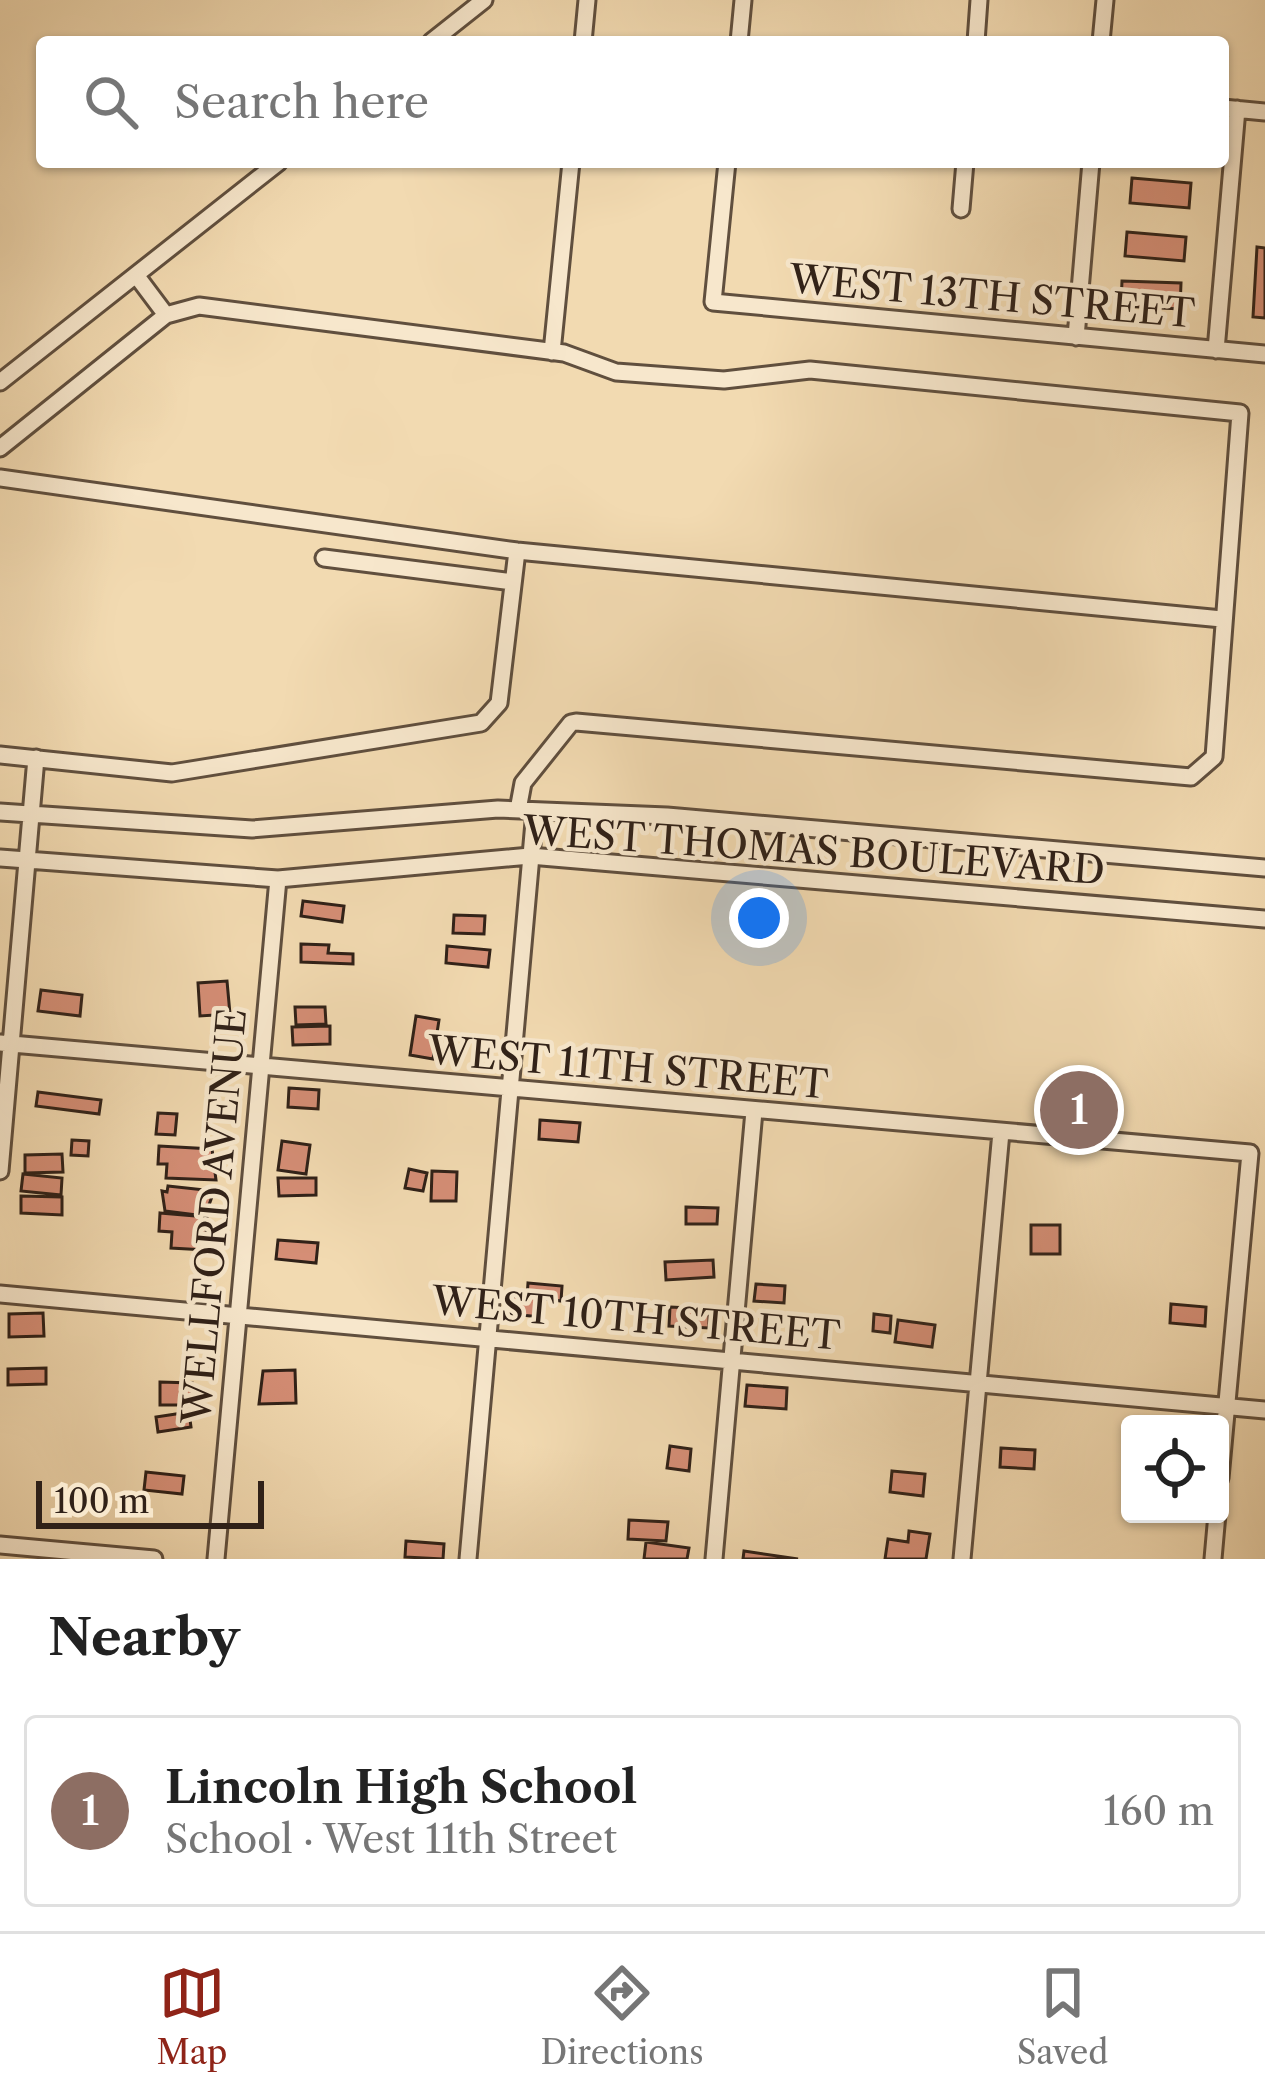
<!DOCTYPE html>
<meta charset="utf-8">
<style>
body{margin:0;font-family:"Libre Caslon Text",serif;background:#f6f6f6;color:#222}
.controls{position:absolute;right:36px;bottom:36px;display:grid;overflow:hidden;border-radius:12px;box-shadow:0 3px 9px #0004}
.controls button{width:108px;height:108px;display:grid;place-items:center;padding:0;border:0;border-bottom:3px solid #e0e0e0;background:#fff;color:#222;font:60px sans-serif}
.scale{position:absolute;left:36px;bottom:30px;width:228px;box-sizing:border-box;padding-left:12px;border:6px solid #302118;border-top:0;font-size:33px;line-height:42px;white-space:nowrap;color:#302118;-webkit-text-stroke:9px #f7e7cc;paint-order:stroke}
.you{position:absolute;left:759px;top:918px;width:42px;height:42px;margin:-30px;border:9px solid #fff;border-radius:50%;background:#1a73e8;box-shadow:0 0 0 18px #1a73e833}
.badge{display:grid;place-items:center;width:78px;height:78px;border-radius:50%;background:#8f2418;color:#fff;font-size:39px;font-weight:700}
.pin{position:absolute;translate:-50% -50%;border:6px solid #fff;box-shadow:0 3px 12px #0006}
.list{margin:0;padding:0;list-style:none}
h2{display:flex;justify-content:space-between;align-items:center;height:156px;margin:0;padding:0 48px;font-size:51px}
h2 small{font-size:39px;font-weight:400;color:#767676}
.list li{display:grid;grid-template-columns:78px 1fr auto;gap:36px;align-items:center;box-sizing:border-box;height:192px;margin:0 24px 24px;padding:0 24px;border:3px solid #e0e0e0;border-radius:12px}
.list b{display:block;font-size:45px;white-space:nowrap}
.list p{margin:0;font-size:39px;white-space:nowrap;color:#767676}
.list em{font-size:39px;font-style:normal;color:#767676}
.icon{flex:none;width:66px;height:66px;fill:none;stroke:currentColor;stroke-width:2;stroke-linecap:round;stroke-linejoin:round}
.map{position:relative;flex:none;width:1265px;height:1559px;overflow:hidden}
.search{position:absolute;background:#fff;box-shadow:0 3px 9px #0004;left:36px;right:36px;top:36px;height:132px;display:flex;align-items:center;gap:30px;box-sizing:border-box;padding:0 42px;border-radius:12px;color:#767676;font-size:45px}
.sheet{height:372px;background:#fff}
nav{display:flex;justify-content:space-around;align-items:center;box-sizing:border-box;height:168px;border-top:3px solid #e0e0e0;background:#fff;font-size:33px;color:#767676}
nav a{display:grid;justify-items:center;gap:6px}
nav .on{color:#8f2418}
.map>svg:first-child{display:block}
</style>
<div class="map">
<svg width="1265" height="1559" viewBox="0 0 1265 1559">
<rect width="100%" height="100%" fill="#f2dab1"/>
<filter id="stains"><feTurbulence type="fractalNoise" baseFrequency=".00167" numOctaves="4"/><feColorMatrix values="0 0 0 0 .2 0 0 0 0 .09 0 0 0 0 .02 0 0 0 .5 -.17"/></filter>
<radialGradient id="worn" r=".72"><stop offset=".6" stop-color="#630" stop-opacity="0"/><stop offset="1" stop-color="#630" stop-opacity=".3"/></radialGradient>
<path fill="#d58e76" stroke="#302118" stroke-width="3" d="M 1132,178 L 1191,183 L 1189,208 L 1130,203 Z
M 1127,232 L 1186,237 L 1184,261 L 1125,256 Z
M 1257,247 L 1265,248 L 1265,318 L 1253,317 Z
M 1122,281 L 1181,283 L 1180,309 L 1121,306 Z
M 303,901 L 344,906 L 342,922 L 301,916 Z
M 454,915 L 485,916 L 484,934 L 453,933 Z
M 301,944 L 329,945 L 328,953 L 353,954 L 353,964 L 301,962 Z
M 447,946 L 490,950 L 488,967 L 446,963 Z
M 227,981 L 230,1014 L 200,1016 L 198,983 Z
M 41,990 L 82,995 L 80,1016 L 38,1011 Z
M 295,1007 L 325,1007 L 326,1024 L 296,1025 Z
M 416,1016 L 439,1020 L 433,1059 L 410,1055 Z
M 330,1026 L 330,1044 L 293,1045 L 292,1027 Z
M 289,1088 L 319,1090 L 318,1109 L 288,1107 Z
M 38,1092 L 101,1100 L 99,1114 L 36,1106 Z
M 158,1113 L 177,1114 L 175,1135 L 156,1134 Z
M 540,1120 L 580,1123 L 578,1142 L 539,1139 Z
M 72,1140 L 89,1141 L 88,1156 L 71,1155 Z
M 282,1141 L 310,1145 L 306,1174 L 278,1170 Z
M 159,1146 L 212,1149 L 216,1180 L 166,1178 L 167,1164 L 158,1164 Z
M 62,1154 L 63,1172 L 25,1173 L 25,1155 Z
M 409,1169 L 427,1173 L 423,1191 L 405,1188 Z
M 432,1171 L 457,1172 L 456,1201 L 431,1201 Z
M 23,1174 L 62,1178 L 61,1195 L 21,1191 Z
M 278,1178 L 316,1178 L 316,1195 L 279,1196 Z
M 168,1186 L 214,1191 L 205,1216 L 165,1211 L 162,1191 L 167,1192 Z
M 21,1196 L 62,1197 L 62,1215 L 21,1213 Z
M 686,1207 L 718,1208 L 717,1224 L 686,1224 Z
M 160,1213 L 207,1217 L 205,1250 L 171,1248 L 172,1232 L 159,1231 Z
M 1031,1225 L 1060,1225 L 1060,1254 L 1031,1254 Z
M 278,1240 L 318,1243 L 316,1263 L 276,1259 Z
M 713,1260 L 714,1277 L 666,1280 L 665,1262 Z
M 528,1283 L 562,1286 L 561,1301 L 543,1299 L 541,1317 L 511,1314 L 513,1296 L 527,1297 Z
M 756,1284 L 785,1286 L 784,1303 L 754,1301 Z
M 1171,1304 L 1206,1307 L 1205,1326 L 1170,1323 Z
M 670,1307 L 709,1309 L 709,1328 L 669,1326 Z
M 43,1313 L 44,1336 L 9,1337 L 9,1314 Z
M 874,1314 L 891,1316 L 890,1333 L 873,1331 Z
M 898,1320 L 935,1325 L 932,1347 L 895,1342 Z
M 46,1368 L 46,1384 L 8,1385 L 8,1369 Z
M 295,1370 L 296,1403 L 259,1404 L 263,1371 Z
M 160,1382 L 192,1383 L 192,1405 L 160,1405 Z
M 747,1385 L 787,1388 L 786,1409 L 745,1406 Z
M 189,1412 L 191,1427 L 158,1432 L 156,1417 Z
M 670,1446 L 691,1449 L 689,1471 L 667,1468 Z
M 1001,1448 L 1035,1450 L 1034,1469 L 1000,1467 Z
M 892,1471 L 925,1474 L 923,1496 L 890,1492 Z
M 146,1472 L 184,1476 L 182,1494 L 144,1490 Z
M 629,1520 L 668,1522 L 666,1541 L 628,1539 Z
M 909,1531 L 930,1534 L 926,1559 L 885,1559 L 888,1539 L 908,1542 Z
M 406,1541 L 444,1544 L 443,1559 L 405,1557 Z
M 646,1542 L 689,1548 L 687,1559 L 644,1559 Z
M 744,1551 L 798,1559 L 743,1559 Z"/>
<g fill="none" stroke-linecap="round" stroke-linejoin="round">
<g stroke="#604f3e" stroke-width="21">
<path id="minor" d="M 431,42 L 484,0
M 583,42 L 587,0
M 739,42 L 743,0
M 976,42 L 979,0
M 1101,42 L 1105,0
M 1223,108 L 1265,112
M 727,162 L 713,302 L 1265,354
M 961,209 L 965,162
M 136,275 L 166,315
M 1076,337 L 1091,162
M 1216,350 L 1237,109
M 552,352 L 571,162
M 0,382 L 279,162
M 0,448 L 166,315 L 199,306 L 564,353 L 616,372 L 724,380 L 810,370 L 1240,413 L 1214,757 L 1191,777 L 576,722 L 571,723 L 523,783 L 518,810
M 0,478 L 517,551 L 1222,619
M 324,558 L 513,582
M 0,755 L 172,773 L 481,723 L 499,703 L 517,551
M 0,812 L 252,829 L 498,809 L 667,816 L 1265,868
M 0,858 L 278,879 L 530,856 L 1265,919
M 0,1043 L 1250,1153 L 1220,1478
M 0,1171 L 36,758
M 0,1294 L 1265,1410
M 0,1545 L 154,1559
M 216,1559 L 278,879
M 468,1559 L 535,811
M 714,1559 L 754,1111
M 962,1559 L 1001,1132
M 1213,1559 L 1217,1514"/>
</g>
<use href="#minor" stroke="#f7e7cc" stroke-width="15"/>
</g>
<g text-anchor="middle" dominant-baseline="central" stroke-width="9" stroke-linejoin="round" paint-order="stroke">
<g font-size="39" fill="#302118" stroke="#f7e7cc">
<text transform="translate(992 296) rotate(5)">WEST 13TH STREET</text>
<text transform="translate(814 850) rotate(4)">WEST THOMAS BOULEVARD</text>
<text transform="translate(628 1067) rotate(5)">WEST 11TH STREET</text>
<text transform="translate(214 1216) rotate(-85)">WELLFORD AVENUE</text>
<text transform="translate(636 1318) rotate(5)">WEST 10TH STREET</text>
</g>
</g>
<rect width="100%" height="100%" filter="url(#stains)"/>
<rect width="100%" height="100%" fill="url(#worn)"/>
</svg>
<div class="controls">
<button><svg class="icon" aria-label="locate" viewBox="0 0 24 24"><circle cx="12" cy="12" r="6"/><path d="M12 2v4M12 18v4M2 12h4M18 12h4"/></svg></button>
</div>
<div class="scale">100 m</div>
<div class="you"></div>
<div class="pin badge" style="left:1079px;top:1110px;background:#8d6e63">1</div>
<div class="search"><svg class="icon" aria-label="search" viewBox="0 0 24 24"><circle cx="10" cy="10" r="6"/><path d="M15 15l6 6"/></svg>Search here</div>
</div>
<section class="sheet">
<h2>Nearby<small></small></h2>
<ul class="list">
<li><span class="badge" style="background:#8d6e63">1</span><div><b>Lincoln High School</b><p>School · West 11th Street</p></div><em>160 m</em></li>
</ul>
</section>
<nav>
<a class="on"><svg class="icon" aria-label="map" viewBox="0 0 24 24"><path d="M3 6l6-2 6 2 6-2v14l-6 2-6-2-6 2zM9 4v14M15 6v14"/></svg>Map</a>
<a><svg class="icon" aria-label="directions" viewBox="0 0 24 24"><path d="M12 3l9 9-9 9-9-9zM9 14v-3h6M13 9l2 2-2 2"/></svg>Directions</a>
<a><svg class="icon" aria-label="saved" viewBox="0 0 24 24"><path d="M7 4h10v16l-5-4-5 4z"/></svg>Saved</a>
</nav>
